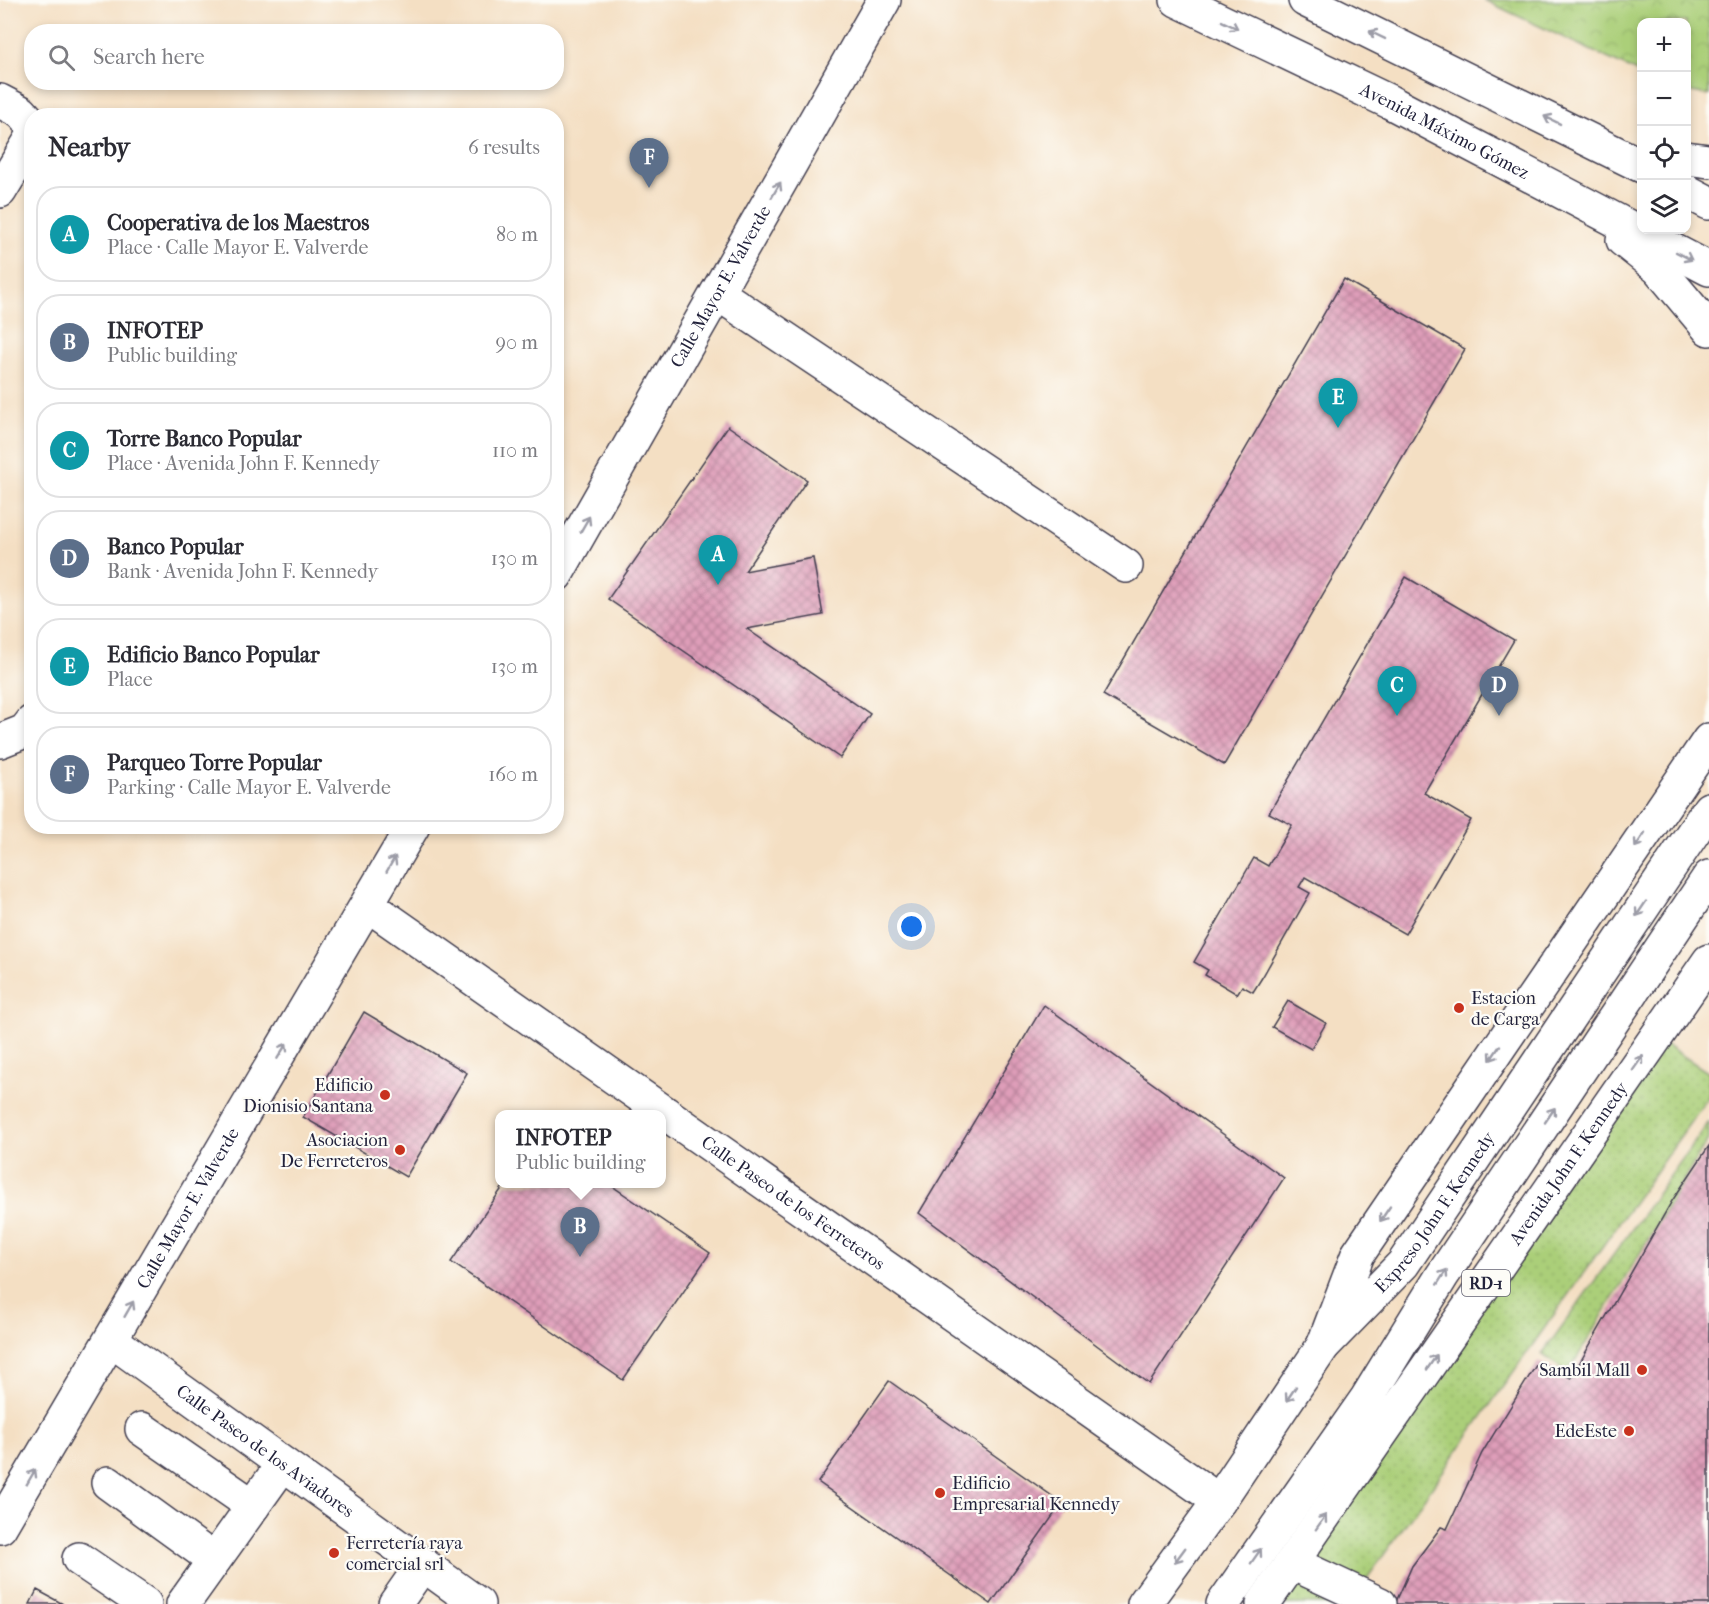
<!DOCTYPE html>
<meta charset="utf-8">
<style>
body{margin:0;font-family:"IM FELL French Canon",serif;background:#f2f2f3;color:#2b2b33}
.controls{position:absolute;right:18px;top:18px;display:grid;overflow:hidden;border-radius:12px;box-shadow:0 3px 9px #0003}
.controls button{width:54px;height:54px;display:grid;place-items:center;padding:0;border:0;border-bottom:2px solid #e1e1e2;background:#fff;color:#2b2b33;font:30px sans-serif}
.you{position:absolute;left:912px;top:927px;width:21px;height:21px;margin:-15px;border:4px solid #fff;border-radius:50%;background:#1a73e8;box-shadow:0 0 0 9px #1a73e833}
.badge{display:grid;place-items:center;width:39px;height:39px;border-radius:50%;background:#1a73e8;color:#fff;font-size:20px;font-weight:700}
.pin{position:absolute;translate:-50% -50px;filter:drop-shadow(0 2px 3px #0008)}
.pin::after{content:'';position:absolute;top:32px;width:21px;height:18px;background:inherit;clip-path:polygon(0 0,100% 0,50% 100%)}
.popup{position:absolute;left:495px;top:1110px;width:171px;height:78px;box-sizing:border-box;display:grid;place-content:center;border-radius:12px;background:#fff;filter:drop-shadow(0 2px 4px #0005);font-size:20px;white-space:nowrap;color:#7c7c81}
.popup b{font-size:22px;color:#2b2b33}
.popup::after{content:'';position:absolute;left:50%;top:100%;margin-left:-12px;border:12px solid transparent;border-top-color:#fff}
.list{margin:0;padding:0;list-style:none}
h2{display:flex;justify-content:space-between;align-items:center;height:78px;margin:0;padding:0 24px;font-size:26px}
h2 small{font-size:20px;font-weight:400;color:#7c7c81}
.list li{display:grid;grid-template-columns:39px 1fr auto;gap:18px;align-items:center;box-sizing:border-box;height:96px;margin:0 12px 12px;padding:0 12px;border:2px solid #e1e1e2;border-radius:24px}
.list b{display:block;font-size:22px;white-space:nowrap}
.list p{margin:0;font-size:20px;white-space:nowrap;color:#7c7c81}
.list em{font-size:20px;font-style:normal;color:#7c7c81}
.icon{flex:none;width:33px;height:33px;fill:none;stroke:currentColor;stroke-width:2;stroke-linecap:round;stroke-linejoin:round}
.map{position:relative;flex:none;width:1709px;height:1604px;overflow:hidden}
.search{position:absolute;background:#fff;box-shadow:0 3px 9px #0003;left:24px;top:24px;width:540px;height:66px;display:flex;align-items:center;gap:15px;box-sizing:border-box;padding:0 21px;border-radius:24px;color:#7c7c81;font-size:22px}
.panel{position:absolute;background:#fff;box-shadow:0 3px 9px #0003;left:24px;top:108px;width:540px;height:726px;border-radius:24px}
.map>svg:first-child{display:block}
</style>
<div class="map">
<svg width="1709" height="1604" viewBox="0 0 1709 1604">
<defs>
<pattern id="grass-dots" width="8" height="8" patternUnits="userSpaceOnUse" patternTransform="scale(1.5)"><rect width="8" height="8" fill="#abcf79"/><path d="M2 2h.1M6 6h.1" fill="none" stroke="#93b16a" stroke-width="1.8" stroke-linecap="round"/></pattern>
<pattern id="park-crowns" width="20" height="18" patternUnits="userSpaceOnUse" patternTransform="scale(1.5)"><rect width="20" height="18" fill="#abcf79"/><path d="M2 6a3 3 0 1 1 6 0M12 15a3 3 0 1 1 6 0" fill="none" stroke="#93b16a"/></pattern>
<pattern id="building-cross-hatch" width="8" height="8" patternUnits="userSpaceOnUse" patternTransform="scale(1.5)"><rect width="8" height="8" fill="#df9eb9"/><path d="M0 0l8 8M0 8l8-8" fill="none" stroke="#b48098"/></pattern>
</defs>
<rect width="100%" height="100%" fill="#fdfcf7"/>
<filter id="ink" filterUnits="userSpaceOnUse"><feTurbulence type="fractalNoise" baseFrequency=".0167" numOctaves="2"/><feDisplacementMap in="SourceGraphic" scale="12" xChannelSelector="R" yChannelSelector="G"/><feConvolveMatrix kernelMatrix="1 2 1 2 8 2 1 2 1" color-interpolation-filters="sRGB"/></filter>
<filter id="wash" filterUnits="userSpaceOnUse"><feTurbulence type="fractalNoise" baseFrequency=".008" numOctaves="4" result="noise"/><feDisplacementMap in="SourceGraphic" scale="24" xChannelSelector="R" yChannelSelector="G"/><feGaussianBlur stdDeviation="1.35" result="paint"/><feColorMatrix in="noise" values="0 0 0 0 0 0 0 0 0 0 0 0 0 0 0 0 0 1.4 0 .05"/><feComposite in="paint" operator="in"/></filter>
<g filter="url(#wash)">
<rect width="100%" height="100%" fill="#f4dfc3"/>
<path fill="url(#grass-dots)" stroke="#66785a" stroke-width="1.5" d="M 1662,1042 L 1709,1073 L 1709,1096 L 1349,1604 L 1275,1604 Z
M 1709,1122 L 1709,1138 L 1568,1373 L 1542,1354 Z"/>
<path fill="url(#park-crowns)" stroke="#66785a" stroke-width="1.5" d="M 1484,0 L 1709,0 L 1709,95 L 1687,91 L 1686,22 L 1642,22 L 1641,74 Z"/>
<g id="blocks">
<path fill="url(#building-cross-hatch)" d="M 1344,279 L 1465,349 L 1224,765 L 1103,695 Z
M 728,426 L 807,480 L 745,571 L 813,558 L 823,615 L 747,629 L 870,714 L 840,758 L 608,599 Z
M 1406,577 L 1514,640 L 1424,793 L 1471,820 L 1405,934 L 1305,877 L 1299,887 L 1310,893 L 1263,976 L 1253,992 L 1242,986 L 1237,994 L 1205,975 L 1208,970 L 1194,962 L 1254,858 L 1268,866 L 1292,825 L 1269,813 Z
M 1288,1001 L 1326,1023 L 1311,1049 L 1272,1027 Z
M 1044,1005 L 1284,1178 L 1149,1384 L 919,1213 Z
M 364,1012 L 467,1073 L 406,1177 L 303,1117 Z
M 1709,1146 L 1709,1604 L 1395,1604 L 1412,1566 L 1441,1527 L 1447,1529 L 1482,1453 L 1538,1362 L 1571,1378 L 1672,1201 Z
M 505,1184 L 609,1184 L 710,1253 L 623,1380 L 451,1262 Z
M 889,1381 L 1062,1503 L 991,1604 L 818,1482 Z
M 37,1590 L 63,1604 L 30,1604 Z"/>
</g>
</g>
<g filter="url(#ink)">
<use href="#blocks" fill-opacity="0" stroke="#423e4f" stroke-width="1.5"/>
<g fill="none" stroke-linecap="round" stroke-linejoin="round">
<g stroke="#423e4f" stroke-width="36">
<g id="minor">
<path d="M 0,101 L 21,112 L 32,124"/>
<path d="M 0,191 L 32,138"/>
<path d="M 717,293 L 1126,566"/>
<path id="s1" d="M 556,575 L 884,0"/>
<path d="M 0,741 L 25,731 L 32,722"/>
<path id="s2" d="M 368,905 L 1219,1501"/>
<path id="s3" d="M 111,1340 L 478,1604"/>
<path d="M 142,1429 L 253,1506"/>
<path d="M 108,1483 L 214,1560"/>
<path id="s4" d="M 0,1527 L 413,826"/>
<path d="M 79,1559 L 145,1604"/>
<path d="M 1292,1563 L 1380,1604"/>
<path d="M 183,1604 L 283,1464"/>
<path d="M 395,1604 L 423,1564"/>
</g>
</g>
<g stroke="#423e4f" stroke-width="36">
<g id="major">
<path id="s5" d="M 1177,0 L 1390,102 L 1709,269"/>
<path d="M 1305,0 L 1642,166"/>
<path d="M 1686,158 L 1709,161"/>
<path d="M 1686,191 L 1709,203"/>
<path d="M 1623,240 L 1658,268 L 1709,329"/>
<path d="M 1323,1346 L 1358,1254 L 1709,740"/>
<path id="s6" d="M 1263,1604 L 1709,961"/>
</g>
</g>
<g stroke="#423e4f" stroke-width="36">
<g id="highway">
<path id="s7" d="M 1144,1604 L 1219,1501 L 1323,1346 L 1403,1264 L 1709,809"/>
<path d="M 1223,1604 L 1367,1398 L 1442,1276 L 1709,877"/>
</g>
</g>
<use href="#minor" stroke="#fff" stroke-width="33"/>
<use href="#major" stroke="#fff" stroke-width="33"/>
<use href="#highway" stroke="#fff" stroke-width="33"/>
</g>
<defs><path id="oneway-shaft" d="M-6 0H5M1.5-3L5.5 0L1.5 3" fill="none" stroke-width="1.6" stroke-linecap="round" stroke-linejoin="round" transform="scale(1.5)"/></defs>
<g stroke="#9c9ca7">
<use href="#oneway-shaft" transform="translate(1230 25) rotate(26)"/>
<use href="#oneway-shaft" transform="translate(1377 35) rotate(-154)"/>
<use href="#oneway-shaft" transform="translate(1552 120) rotate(-154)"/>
<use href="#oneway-shaft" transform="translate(776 190) rotate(-60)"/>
<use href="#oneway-shaft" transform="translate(1684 256) rotate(27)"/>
<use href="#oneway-shaft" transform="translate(585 524) rotate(-60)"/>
<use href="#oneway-shaft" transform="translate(1640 840) rotate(124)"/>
<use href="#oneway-shaft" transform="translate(391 864) rotate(-60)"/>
<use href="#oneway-shaft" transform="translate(1641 909) rotate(124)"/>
<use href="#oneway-shaft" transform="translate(282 1051) rotate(-59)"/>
<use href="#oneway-shaft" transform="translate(1495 1053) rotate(124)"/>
<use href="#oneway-shaft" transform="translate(1638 1063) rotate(-55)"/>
<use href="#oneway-shaft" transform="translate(1550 1115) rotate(-56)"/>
<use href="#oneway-shaft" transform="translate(1385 1214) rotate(124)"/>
<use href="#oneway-shaft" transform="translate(1442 1277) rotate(-57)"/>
<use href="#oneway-shaft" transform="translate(129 1309) rotate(-60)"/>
<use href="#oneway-shaft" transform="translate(1432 1362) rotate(-56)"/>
<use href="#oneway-shaft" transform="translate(1291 1394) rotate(124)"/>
<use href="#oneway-shaft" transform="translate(31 1477) rotate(-60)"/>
<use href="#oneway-shaft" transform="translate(1321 1522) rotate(-55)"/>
<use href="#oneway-shaft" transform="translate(1180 1555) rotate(126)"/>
<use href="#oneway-shaft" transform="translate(1256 1556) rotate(-55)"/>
</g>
</g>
<g fill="#c8321e" stroke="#fdfcf7" stroke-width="2">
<circle cx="1459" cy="1008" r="6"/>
<circle cx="385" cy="1095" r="6"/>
<circle cx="400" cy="1150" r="6"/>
<circle cx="1642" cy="1370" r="6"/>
<circle cx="1629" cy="1431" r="6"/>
<circle cx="940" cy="1493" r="6"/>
<circle cx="334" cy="1553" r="6"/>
</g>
<g text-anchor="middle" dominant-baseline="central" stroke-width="4.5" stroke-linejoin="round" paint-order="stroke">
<rect fill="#fdfcf7" stroke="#646373" stroke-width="1.5" x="1462" y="1270" width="48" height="26" rx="4.5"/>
<g font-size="16" font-weight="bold" fill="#22223b">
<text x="1486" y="1283">RD-1</text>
</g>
<g font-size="18" fill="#22223b" stroke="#fdfcf7">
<text stroke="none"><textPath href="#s5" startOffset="298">Avenida Máximo Gómez</textPath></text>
<text stroke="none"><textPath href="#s1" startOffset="332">Calle Mayor E. Valverde</textPath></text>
<text stroke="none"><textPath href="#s6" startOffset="536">Avenida John F. Kennedy</textPath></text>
<text stroke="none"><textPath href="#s2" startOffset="519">Calle Paseo de los Ferreteros</textPath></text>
<text stroke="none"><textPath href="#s4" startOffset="370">Calle Mayor E. Valverde</textPath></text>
<text stroke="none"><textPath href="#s7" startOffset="489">Expreso John F. Kennedy</textPath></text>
<text stroke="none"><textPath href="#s3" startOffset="190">Calle Paseo de los Aviadores</textPath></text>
</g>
<g font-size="18" fill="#22223b" stroke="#fdfcf7" text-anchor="end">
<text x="1471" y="998" text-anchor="start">Estacion<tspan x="1471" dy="21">de Carga</tspan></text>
<text x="373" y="1085">Edificio<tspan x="373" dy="21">Dionisio Santana</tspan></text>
<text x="388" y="1140">Asociacion<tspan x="388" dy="21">De Ferreteros</tspan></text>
<text x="1630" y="1370">Sambil Mall</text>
<text x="1617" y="1431">EdeEste</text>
<text x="952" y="1483" text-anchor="start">Edificio<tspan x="952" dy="21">Empresarial Kennedy</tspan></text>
<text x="346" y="1543" text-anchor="start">Ferretería raya<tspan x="346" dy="21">comercial srl</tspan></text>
</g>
</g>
</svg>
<div class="controls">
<button>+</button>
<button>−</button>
<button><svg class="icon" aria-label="locate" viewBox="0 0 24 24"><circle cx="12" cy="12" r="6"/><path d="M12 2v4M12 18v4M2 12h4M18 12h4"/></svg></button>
<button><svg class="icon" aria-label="layers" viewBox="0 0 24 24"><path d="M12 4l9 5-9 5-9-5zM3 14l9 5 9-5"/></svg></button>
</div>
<div class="you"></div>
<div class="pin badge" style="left:718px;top:585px;background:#0f9aa8">A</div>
<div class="pin badge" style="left:580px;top:1257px;background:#5c6f8a">B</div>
<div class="popup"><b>INFOTEP</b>Public building</div>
<div class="pin badge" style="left:1397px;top:716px;background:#0f9aa8">C</div>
<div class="pin badge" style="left:1499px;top:716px;background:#5c6f8a">D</div>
<div class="pin badge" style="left:1338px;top:428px;background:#0f9aa8">E</div>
<div class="pin badge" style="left:649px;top:188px;background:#5c6f8a">F</div>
<div class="search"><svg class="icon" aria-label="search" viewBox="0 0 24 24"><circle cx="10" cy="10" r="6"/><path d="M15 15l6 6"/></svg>Search here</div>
<section class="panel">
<h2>Nearby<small>6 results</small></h2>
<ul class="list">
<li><span class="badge" style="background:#0f9aa8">A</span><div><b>Cooperativa de los Maestros</b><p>Place · Calle Mayor E. Valverde</p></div><em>80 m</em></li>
<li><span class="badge" style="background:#5c6f8a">B</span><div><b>INFOTEP</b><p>Public building</p></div><em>90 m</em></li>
<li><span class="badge" style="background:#0f9aa8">C</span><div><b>Torre Banco Popular</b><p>Place · Avenida John F. Kennedy</p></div><em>110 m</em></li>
<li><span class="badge" style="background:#5c6f8a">D</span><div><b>Banco Popular</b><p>Bank · Avenida John F. Kennedy</p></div><em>130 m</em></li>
<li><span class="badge" style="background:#0f9aa8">E</span><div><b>Edificio Banco Popular</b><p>Place</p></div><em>130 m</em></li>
<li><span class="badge" style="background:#5c6f8a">F</span><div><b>Parqueo Torre Popular</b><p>Parking · Calle Mayor E. Valverde</p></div><em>160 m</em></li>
</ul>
</section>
</div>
